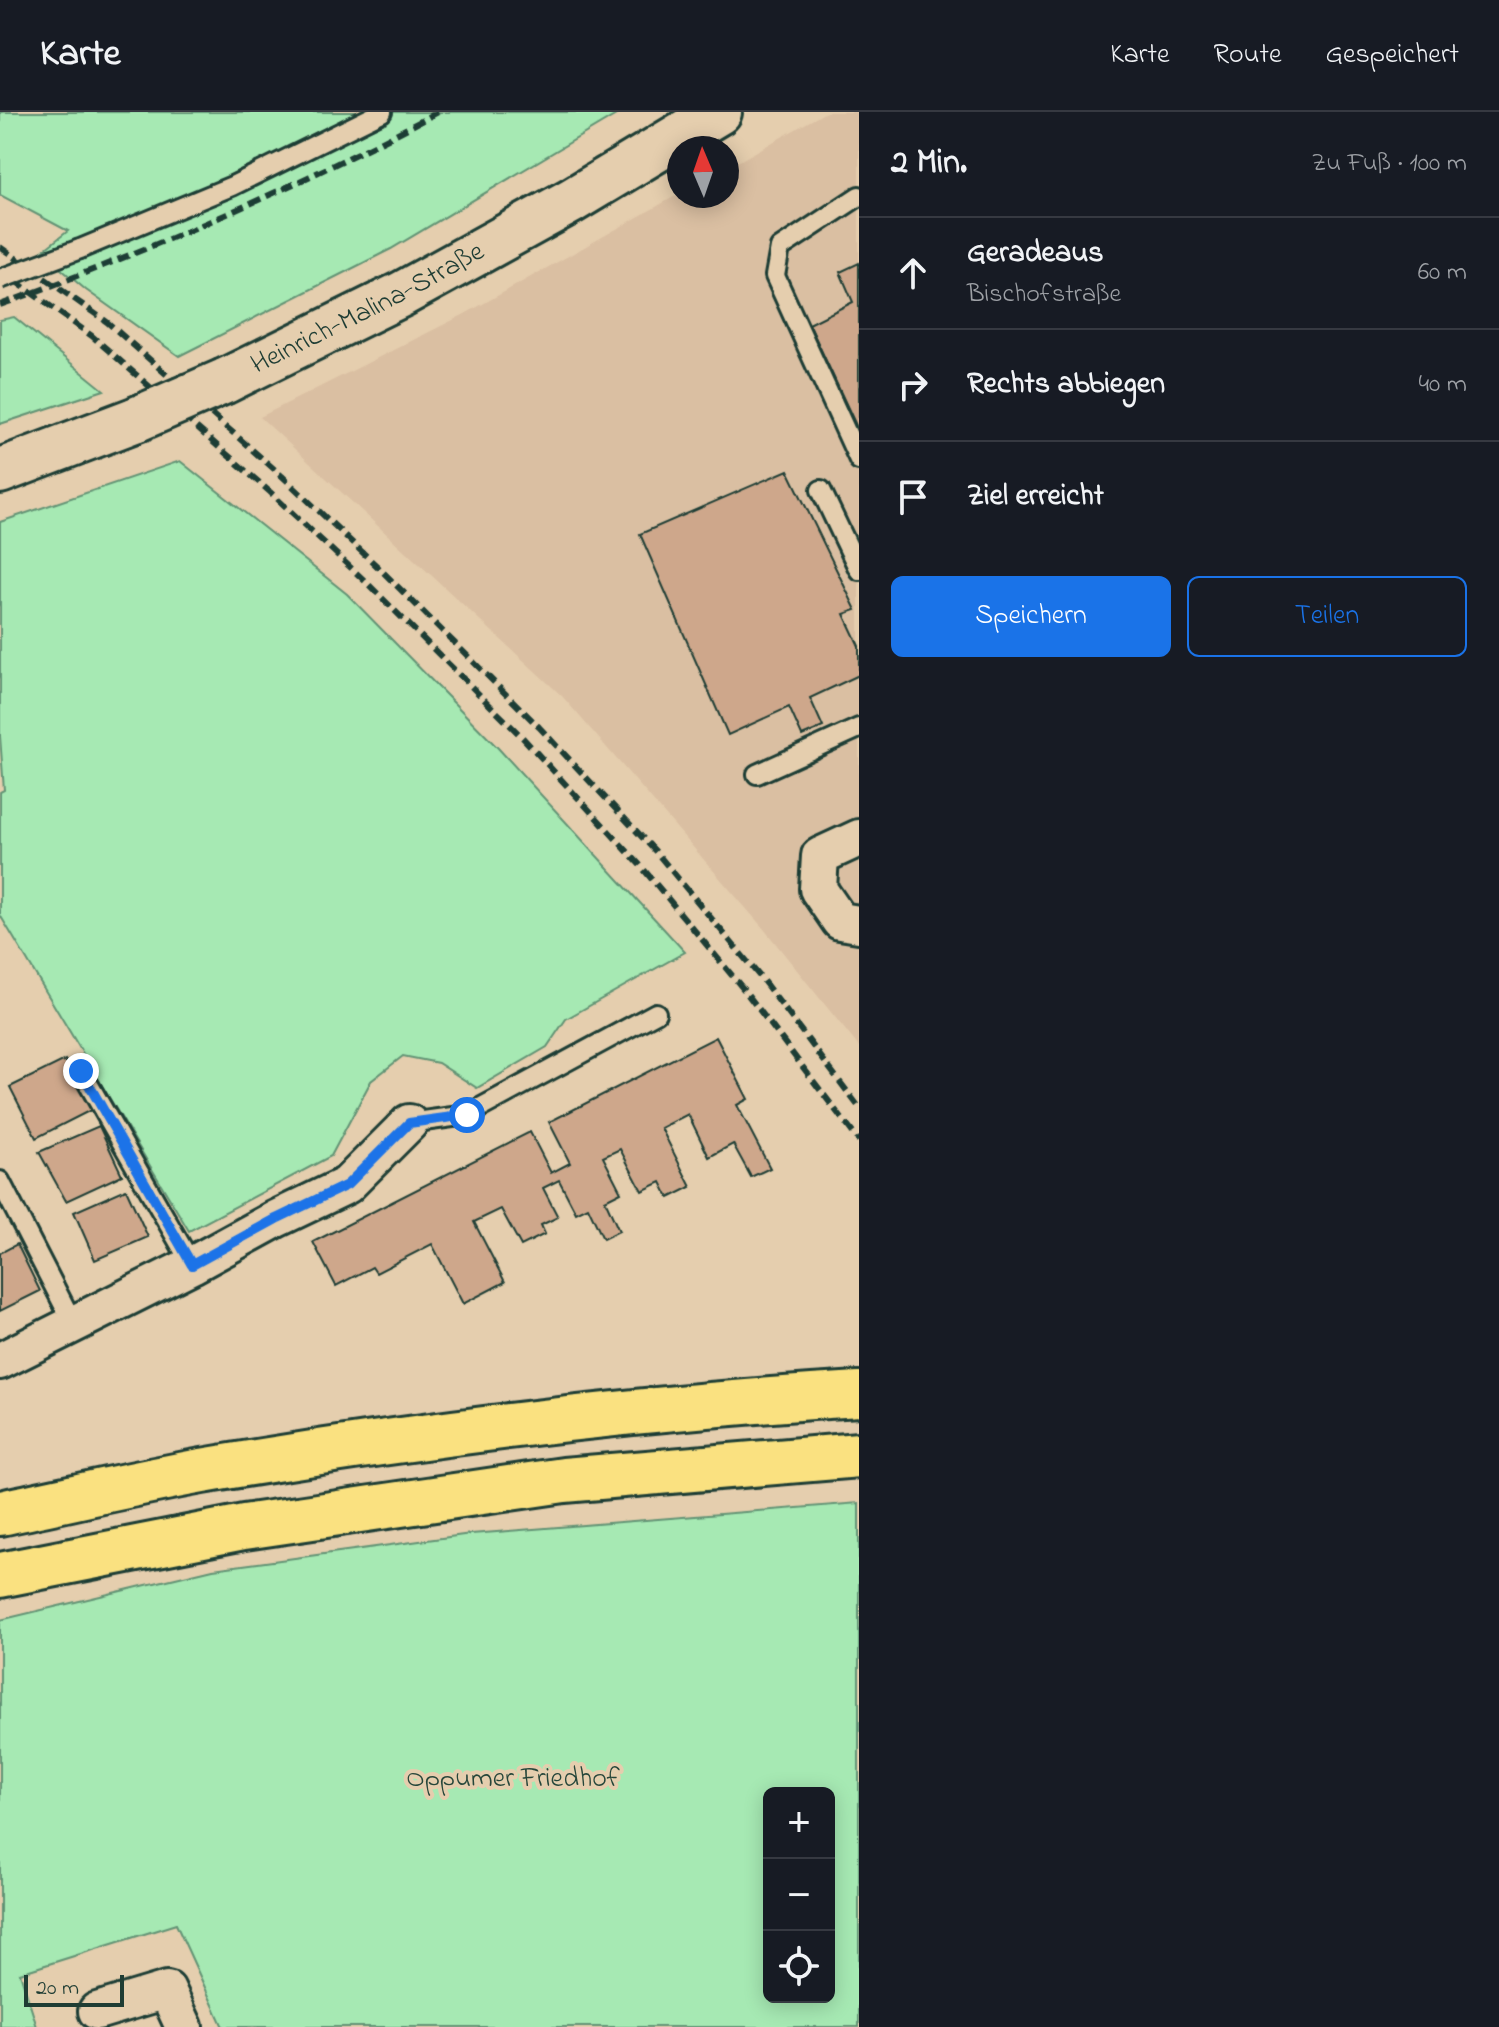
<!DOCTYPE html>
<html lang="de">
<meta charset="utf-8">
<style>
body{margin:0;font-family:"Indie Flower",sans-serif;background:#20242c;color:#f1f3f6}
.controls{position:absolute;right:24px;bottom:24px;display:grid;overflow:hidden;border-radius:12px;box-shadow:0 4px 20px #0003}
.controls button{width:72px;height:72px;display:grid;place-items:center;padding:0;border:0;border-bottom:2px solid #363941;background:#171b24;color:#f1f3f6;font:40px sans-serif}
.compass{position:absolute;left:667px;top:24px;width:72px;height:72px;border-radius:50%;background:#171b24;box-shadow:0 4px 20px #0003;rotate:358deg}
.scale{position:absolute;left:24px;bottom:20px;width:100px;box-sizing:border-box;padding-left:8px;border:4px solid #1f3d34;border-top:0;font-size:22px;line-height:28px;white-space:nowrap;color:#1f3d34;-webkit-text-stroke:6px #e5ceae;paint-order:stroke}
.stop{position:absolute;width:24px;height:24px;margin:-18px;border:6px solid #1a73e8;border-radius:50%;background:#fff}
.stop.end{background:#1a73e8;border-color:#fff;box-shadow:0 2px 8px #0008}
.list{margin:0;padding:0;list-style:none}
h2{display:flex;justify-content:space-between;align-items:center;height:104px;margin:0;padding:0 32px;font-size:34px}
h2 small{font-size:26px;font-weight:400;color:#9ea1a6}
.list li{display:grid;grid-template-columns:52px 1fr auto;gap:24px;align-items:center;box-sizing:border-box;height:112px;padding:0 32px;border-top:2px solid #363941}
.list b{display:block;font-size:30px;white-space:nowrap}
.list p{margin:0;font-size:26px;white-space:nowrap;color:#9ea1a6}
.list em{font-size:26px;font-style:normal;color:#9ea1a6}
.actions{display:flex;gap:16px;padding:24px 32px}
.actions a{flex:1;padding:18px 0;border:2px solid #1a73e8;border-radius:12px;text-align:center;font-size:28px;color:#1a73e8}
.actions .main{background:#1a73e8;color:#fff}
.icon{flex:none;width:44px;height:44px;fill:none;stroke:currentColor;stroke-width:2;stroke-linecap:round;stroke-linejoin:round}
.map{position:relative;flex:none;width:859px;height:1915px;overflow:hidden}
header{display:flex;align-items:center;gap:48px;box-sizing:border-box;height:112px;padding:0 40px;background:#171b24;border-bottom:2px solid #363941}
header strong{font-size:38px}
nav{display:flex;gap:44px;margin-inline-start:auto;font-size:28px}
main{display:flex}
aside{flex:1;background:#171b24}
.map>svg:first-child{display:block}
</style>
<header>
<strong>Karte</strong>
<nav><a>Karte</a><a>Route</a><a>Gespeichert</a></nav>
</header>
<main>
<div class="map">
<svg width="859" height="1915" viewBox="0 0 859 1915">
<rect width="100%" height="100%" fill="#e5ceae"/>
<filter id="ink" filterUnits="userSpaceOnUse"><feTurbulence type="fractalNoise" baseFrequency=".0125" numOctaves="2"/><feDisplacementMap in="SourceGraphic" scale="16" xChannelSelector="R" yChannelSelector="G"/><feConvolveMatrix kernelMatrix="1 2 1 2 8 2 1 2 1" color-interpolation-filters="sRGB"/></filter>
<g filter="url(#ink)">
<path fill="#dabfa2" d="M 826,0 L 859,0 L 859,935 L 764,817 L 562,584 L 260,305 L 463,203 L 679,82 L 679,84 L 727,84 L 727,56 Z"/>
<path fill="#a6e9b3" stroke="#629374" stroke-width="2" fill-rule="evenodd" d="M 0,0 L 621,0 L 391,137 L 179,244 L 86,178 L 41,140 L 68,119 L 0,83 Z
M 14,205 L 104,278 L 0,312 L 0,208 Z
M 180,349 L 347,482 L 498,636 L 685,840 L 566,907 L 547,935 L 477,976 L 438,951 L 403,944 L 371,969 L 331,1044 L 189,1119 L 0,803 L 0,680 L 4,678 L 0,624 L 0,410 Z
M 859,1391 L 859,1915 L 223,1915 L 176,1812 L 20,1861 L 37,1915 L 0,1915 L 0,1508 L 213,1457 L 471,1422 ZM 769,1681 L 829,1681 L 829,1885 L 769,1885 Z"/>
<path fill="#cea78b" stroke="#1f3d34" stroke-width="2" d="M 859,151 L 859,320 L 809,212 L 853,190 L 840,160 Z
M 788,358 L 856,498 L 844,502 L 859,534 L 859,563 L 810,586 L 823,615 L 802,624 L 789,595 L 728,623 L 640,422 Z
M 716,925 L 748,987 L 737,993 L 770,1056 L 751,1065 L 733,1032 L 709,1045 L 688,1002 L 661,1016 L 691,1075 L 669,1086 L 661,1070 L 642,1079 L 620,1037 L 603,1045 L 621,1080 L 605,1088 L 619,1119 L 603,1127 L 588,1095 L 576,1101 L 559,1068 L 543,1076 L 558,1105 L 541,1113 L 545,1122 L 521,1134 L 501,1097 L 474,1110 L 505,1170 L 463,1192 L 432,1132 L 376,1161 L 372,1155 L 336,1174 L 313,1130 L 530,1020 L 551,1061 L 570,1051 L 549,1010 Z
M 65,948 L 91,998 L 36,1026 L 10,975 Z
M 99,1014 L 122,1063 L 66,1089 L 39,1040 Z
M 126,1077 L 148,1125 L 95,1148 L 74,1100 Z
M 17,1132 L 40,1179 L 0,1199 L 0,1141 Z"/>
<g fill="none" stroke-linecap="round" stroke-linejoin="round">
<g stroke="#1f3d34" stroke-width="24">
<path id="lane" d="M 859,84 L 780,136 L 775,164 L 859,348
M 80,137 L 232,74 L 382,0
M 821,378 L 859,458
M 757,662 L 859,616
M 81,959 L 192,1153
M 409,1011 L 467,1003 L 656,901
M 0,1069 L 74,1213"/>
</g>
<g stroke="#1f3d34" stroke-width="42">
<path id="street" d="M 859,726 L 820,744 L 818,777 L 840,809 L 859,812
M 0,1249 L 192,1153 L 276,1107 L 347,1073 L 409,1011
M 97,1899 L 167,1878 L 184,1915"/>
</g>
<g stroke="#1f3d34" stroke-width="50">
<g id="secondary">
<path id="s1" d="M 225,269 L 402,182 L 571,89 L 719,0"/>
<path d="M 0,359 L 137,307"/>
</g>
</g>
<g stroke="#1f3d34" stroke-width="50">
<path id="highway" d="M 0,1401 C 67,1387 135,1371 202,1359 C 419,1322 639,1295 859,1282
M 0,1463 L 244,1415 L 564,1368 L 859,1343"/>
</g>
<use href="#lane" stroke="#e5ceae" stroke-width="18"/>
<use href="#street" stroke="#e5ceae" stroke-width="36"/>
<use href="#secondary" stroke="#e5ceae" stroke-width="44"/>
<use href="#highway" stroke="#fae180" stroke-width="44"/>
<path stroke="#1f3d34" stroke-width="6" stroke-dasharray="12 6" stroke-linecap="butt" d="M 0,135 L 107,210 L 282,364 L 378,455 L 539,615 L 656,740 L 761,866 L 859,995
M 0,158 L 92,224 L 270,380 L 366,470 L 523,626 L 640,753 L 745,879 L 859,1029
M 0,193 C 150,138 297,75 438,0"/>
<g stroke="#1f3d34" stroke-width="24" stroke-linecap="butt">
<path id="lane-bridge" d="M 0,167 L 80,137"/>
</g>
<g stroke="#1f3d34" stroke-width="50" stroke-linecap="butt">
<path id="secondary-bridge" d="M 137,307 L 225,269"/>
</g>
<use href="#lane-bridge" stroke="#e5ceae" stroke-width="18"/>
<use href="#secondary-bridge" stroke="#e5ceae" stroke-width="44"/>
</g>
</g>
<g fill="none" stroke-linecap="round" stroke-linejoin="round" filter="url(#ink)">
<path stroke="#1a73e8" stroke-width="10" d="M 81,959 L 192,1153 L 276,1107 L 347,1073 L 409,1011 L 467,1003"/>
</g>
<g text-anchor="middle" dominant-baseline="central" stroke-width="8" stroke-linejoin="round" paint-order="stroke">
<g font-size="28" fill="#1f3d34" stroke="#e5ceae">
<text stroke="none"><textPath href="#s1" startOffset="160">Heinrich-Malina-Straße</textPath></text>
</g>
<g font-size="28" fill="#26463a" stroke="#e5ceae">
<text x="513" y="1667">Oppumer Friedhof</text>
</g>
</g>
</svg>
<div class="controls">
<button>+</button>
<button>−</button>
<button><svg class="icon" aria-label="locate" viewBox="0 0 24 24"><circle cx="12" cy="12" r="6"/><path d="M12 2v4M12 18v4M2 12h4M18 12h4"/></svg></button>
</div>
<svg class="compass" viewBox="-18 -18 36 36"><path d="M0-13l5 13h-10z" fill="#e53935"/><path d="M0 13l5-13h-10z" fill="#9ea1a6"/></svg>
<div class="scale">20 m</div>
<div class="stop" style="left:467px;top:1003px"></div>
<div class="stop end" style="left:81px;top:959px"></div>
</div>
<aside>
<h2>2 Min.<small>Zu Fuß · 100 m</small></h2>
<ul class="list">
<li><svg class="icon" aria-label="ahead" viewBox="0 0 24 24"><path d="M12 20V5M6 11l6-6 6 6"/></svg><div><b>Geradeaus</b><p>Bischofstraße</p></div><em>60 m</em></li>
<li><svg class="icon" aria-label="right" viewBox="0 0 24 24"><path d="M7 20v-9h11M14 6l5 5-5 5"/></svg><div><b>Rechts abbiegen</b></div><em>40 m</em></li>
<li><svg class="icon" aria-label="arrive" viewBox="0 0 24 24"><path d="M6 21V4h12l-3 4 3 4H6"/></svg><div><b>Ziel erreicht</b></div></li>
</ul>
<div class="actions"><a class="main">Speichern</a><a>Teilen</a></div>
</aside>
</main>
